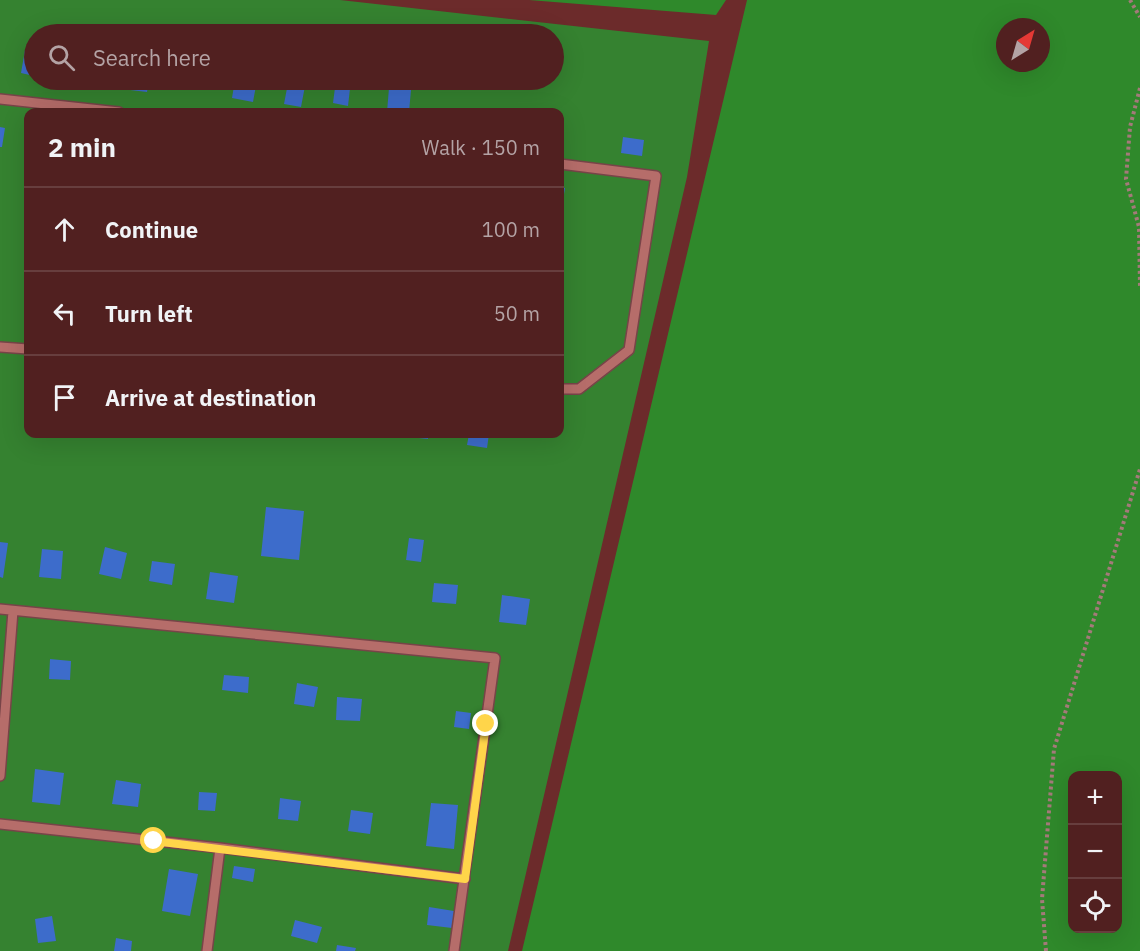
<!DOCTYPE html>
<meta charset="utf-8">
<style>
body{margin:0;font-family:"IBM Plex Sans",sans-serif;background:#5b2d2d;color:#f1f3f6}
.controls{position:absolute;right:18px;bottom:18px;display:grid;overflow:hidden;border-radius:12px;box-shadow:0 6px 24px #0002}
.controls button{width:54px;height:54px;display:grid;place-items:center;padding:0;border:0;border-bottom:2px solid #673e3e;background:#512020;color:#f1f3f6;font:30px sans-serif}
.compass{position:absolute;left:996px;top:18px;width:54px;height:54px;border-radius:50%;background:#512020;box-shadow:0 6px 24px #0002;rotate:37deg}
.stop{position:absolute;width:18px;height:18px;margin:-14px;border:4px solid #ffd54a;border-radius:50%;background:#fff}
.stop.end{background:#ffd54a;border-color:#fff;box-shadow:0 2px 6px #0008}
.list{margin:0;padding:0;list-style:none}
h2{display:flex;justify-content:space-between;align-items:center;height:78px;margin:0;padding:0 24px;font-size:26px}
h2 small{font-size:20px;font-weight:400;color:#b4a3a5}
.list li{display:grid;grid-template-columns:39px 1fr auto;gap:18px;align-items:center;box-sizing:border-box;height:84px;padding:0 24px;border-top:2px solid #673e3e}
.list b{display:block;font-size:22px;white-space:nowrap}
.list em{font-size:20px;font-style:normal;color:#b4a3a5}
.icon{flex:none;width:33px;height:33px;fill:none;stroke:currentColor;stroke-width:2;stroke-linecap:round;stroke-linejoin:round}
.map{position:relative;flex:none;width:1140px;height:951px;overflow:hidden}
.search{position:absolute;background:#512020;box-shadow:0 6px 24px #0002;left:24px;top:24px;width:540px;height:66px;display:flex;align-items:center;gap:15px;box-sizing:border-box;padding:0 21px;border-radius:33px;color:#b4a3a5;font-size:22px}
.panel{position:absolute;background:#512020;box-shadow:0 6px 24px #0002;left:24px;top:108px;width:540px;height:330px;border-radius:12px}
.map>svg:first-child{display:block}
</style>
<div class="map">
<svg width="1140" height="951" viewBox="0 0 1140 951">
<rect width="100%" height="100%" fill="#6c2b2b"/>
<path fill="#358230" fill-rule="evenodd" d="M 0,0 L 340,0 L 709,41 L 687,177 L 508,951 L 0,951 ZM 34,34 L 554,34 L 554,80 L 34,80 ZM 28,112 L 560,112 L 560,434 L 28,434 Z"/>
<path fill="#2f892b" fill-rule="evenodd" d="M 529,0 L 726,0 L 716,15 Z
M 747,0 L 1140,0 L 1140,951 L 522,951 ZM 1005,27 L 1041,27 L 1041,63 L 1005,63 ZM 1072,776 L 1118,776 L 1118,928 L 1072,928 Z"/>
<path fill="#3d6ccb" d="M 25,50 L 34,52 L 34,76 L 21,73 Z
M 75,80 L 95,80 L 94,85 L 75,83 Z
M 123,80 L 149,80 L 147,92 L 122,89 Z
M 164,80 L 192,80 L 191,88 L 164,86 Z
M 235,80 L 257,80 L 253,102 L 232,98 Z
M 336,80 L 351,80 L 348,106 L 333,103 Z
M 288,83 L 305,86 L 301,107 L 284,104 Z
M 389,88 L 411,90 L 409,112 L 387,112 Z
M 0,127 L 5,128 L 2,147 L 0,147 Z
M 623,137 L 644,140 L 642,156 L 621,153 Z
M 560,187 L 565,188 L 561,212 L 560,212 Z
M 24,301 L 28,301 L 28,317 L 24,317 Z
M 410,434 L 428,434 L 428,439 L 410,437 Z
M 469,434 L 489,434 L 487,448 L 467,445 Z
M 266,507 L 304,511 L 299,560 L 261,556 Z
M 409,538 L 424,540 L 421,562 L 406,560 Z
M 0,542 L 8,543 L 3,578 L 0,577 Z
M 105,547 L 127,553 L 121,579 L 99,574 Z
M 42,549 L 63,551 L 61,579 L 39,577 Z
M 152,561 L 175,564 L 172,585 L 149,581 Z
M 210,572 L 238,576 L 234,603 L 206,599 Z
M 434,583 L 458,585 L 456,604 L 432,602 Z
M 502,595 L 530,599 L 526,625 L 499,622 Z
M 50,659 L 71,661 L 70,680 L 49,679 Z
M 224,675 L 249,677 L 248,693 L 222,690 Z
M 297,683 L 318,687 L 314,707 L 294,704 Z
M 337,697 L 362,699 L 360,721 L 336,720 Z
M 456,711 L 471,713 L 469,729 L 454,727 Z
M 35,769 L 64,773 L 60,805 L 32,802 Z
M 116,780 L 141,784 L 138,807 L 112,804 Z
M 199,792 L 217,793 L 215,811 L 198,810 Z
M 280,798 L 301,801 L 298,821 L 278,819 Z
M 431,803 L 458,805 L 454,849 L 426,846 Z
M 351,810 L 373,813 L 370,834 L 348,831 Z
M 234,866 L 255,869 L 253,882 L 232,878 Z
M 169,869 L 198,874 L 190,916 L 162,911 Z
M 429,907 L 454,911 L 452,928 L 427,925 Z
M 52,916 L 56,941 L 38,943 L 35,919 Z
M 295,920 L 322,927 L 317,943 L 291,936 Z
M 116,938 L 132,941 L 131,951 L 114,951 Z
M 337,945 L 356,948 L 355,951 L 336,951 Z"/>
<g fill="none" stroke-linecap="round" stroke-linejoin="round">
<g stroke="#774448" stroke-width="12">
<path id="lane" d="M 0,99 L 119,112
M 560,164 L 656,176 L 629,350 L 579,389 L 560,389
M 0,347 L 28,349
M 0,609 L 495,658 L 454,951
M 0,776 L 13,611
M 0,824 L 220,848
M 207,951 L 220,848 L 465,879"/>
</g>
<path stroke="#a47a7a" stroke-width="4" stroke-dasharray="3 3" stroke-linecap="butt" d="M 1130,0 L 1140,17
M 1140,88 L 1130,127 L 1126,179 L 1139,227 L 1140,286
M 1046,951 L 1042,899 L 1054,749 L 1140,469"/>
<use href="#lane" stroke="#b66d6a" stroke-width="9"/>
</g>
<g fill="none" stroke-linecap="round" stroke-linejoin="round">
<path stroke="#ffd54a" stroke-width="8" d="M 154,841 L 465,879 L 486,724"/>
</g>
</svg>
<div class="controls">
<button>+</button>
<button>−</button>
<button><svg class="icon" aria-label="locate" viewBox="0 0 24 24"><circle cx="12" cy="12" r="6"/><path d="M12 2v4M12 18v4M2 12h4M18 12h4"/></svg></button>
</div>
<svg class="compass" viewBox="-18 -18 36 36"><path d="M0-13l5 13h-10z" fill="#e53935"/><path d="M0 13l5-13h-10z" fill="#b4a3a5"/></svg>
<div class="stop" style="left:154px;top:841px"></div>
<div class="stop end" style="left:486px;top:724px"></div>
<div class="search"><svg class="icon" aria-label="search" viewBox="0 0 24 24"><circle cx="10" cy="10" r="6"/><path d="M15 15l6 6"/></svg>Search here</div>
<section class="panel">
<h2>2 min<small>Walk · 150 m</small></h2>
<ul class="list">
<li><svg class="icon" aria-label="ahead" viewBox="0 0 24 24"><path d="M12 20V5M6 11l6-6 6 6"/></svg><div><b>Continue</b></div><em>100 m</em></li>
<li><svg class="icon" aria-label="left" viewBox="0 0 24 24"><path d="M17 20v-9H6M10 6l-5 5 5 5"/></svg><div><b>Turn left</b></div><em>50 m</em></li>
<li><svg class="icon" aria-label="arrive" viewBox="0 0 24 24"><path d="M6 21V4h12l-3 4 3 4H6"/></svg><div><b>Arrive at destination</b></div></li>
</ul>
</section>
</div>
